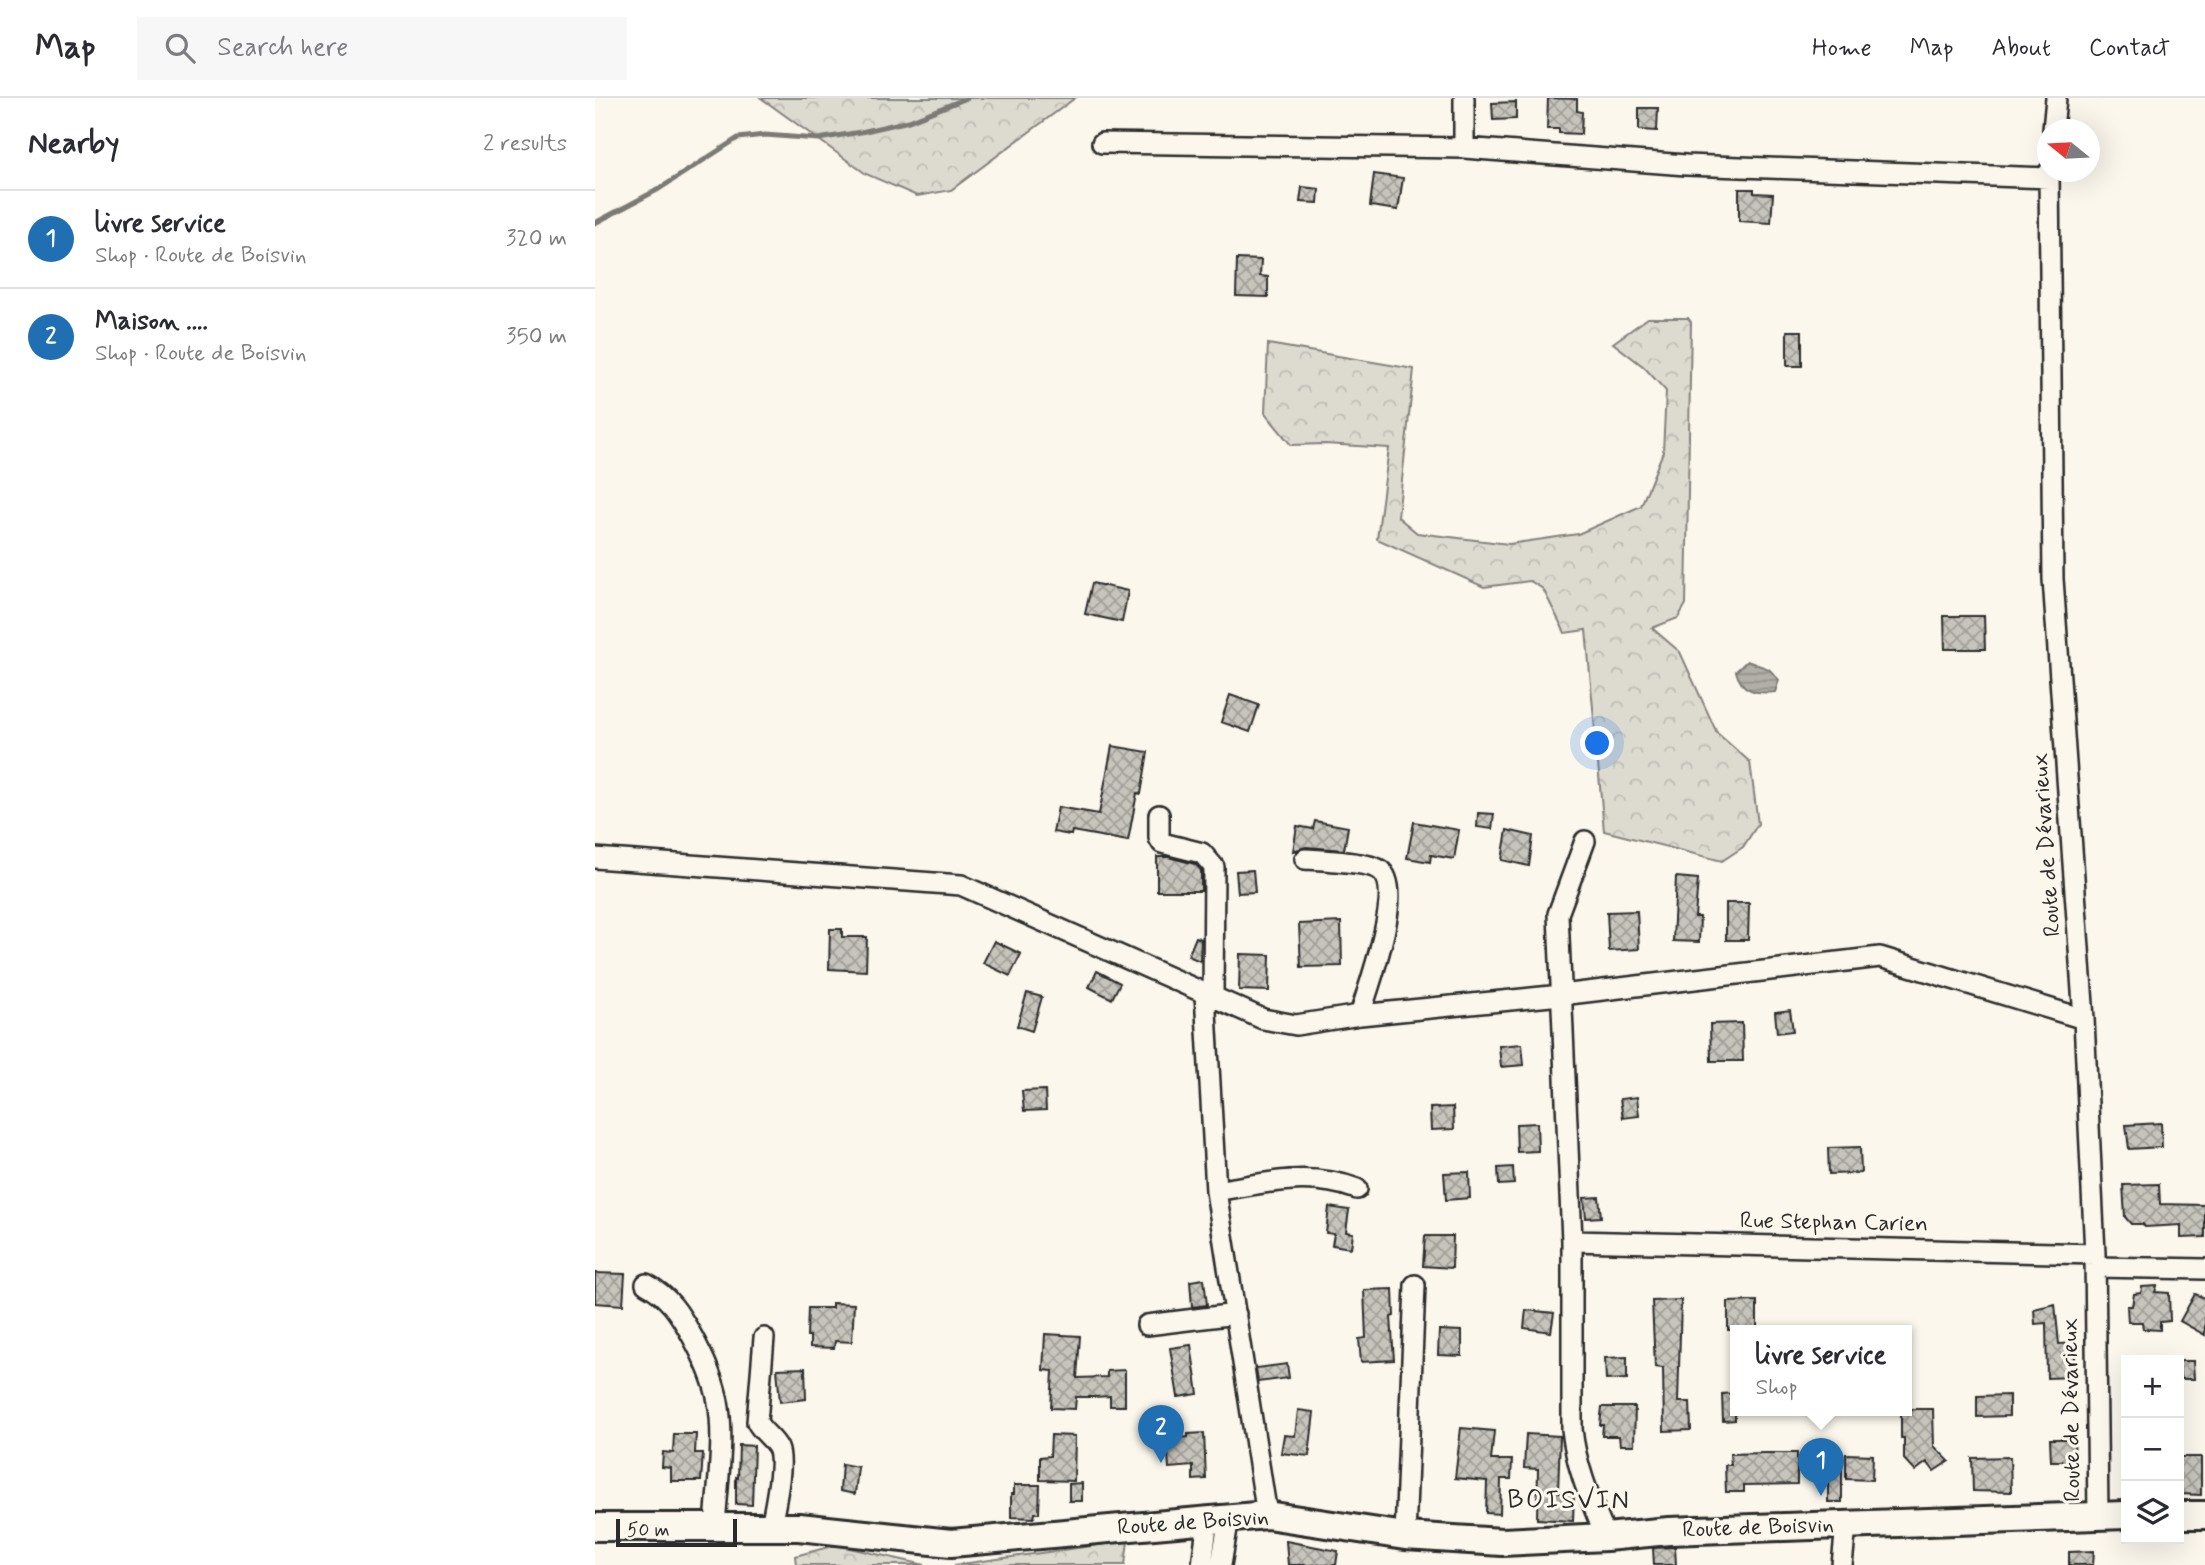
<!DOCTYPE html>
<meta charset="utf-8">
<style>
body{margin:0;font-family:Mynerve,sans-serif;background:#f7f7f7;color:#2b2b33}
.controls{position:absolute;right:21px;bottom:21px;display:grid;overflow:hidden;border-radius:0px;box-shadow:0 7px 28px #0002}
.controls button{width:63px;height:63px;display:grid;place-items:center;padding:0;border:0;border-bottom:2px solid #e1e1e2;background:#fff;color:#2b2b33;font:35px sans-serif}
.compass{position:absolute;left:1442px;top:21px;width:63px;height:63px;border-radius:50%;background:#fff;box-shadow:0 7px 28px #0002;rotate:288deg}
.scale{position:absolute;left:21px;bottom:18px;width:121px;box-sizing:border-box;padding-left:7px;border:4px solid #2b2b2b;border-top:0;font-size:19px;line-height:24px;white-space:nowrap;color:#2b2b2b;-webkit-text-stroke:5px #fbf7ec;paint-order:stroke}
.you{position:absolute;left:1003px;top:646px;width:24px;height:24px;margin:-18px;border:5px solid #fff;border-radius:50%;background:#1a73e8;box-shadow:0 0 0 10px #1a73e833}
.badge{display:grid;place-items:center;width:46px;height:46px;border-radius:50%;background:#1f6fb2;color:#fff;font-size:23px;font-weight:700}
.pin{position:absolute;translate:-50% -58px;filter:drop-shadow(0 2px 4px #0008)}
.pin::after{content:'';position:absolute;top:37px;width:24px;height:21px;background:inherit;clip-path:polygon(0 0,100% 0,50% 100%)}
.popup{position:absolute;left:1135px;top:1227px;width:182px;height:91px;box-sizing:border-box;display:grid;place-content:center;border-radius:0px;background:#fff;filter:drop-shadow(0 2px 5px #0005);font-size:23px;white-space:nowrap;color:#7c7c81}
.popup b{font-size:26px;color:#2b2b33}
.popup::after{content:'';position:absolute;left:50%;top:100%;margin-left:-14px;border:14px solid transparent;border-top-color:#fff}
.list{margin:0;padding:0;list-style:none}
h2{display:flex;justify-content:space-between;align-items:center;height:91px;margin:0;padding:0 28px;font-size:30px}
h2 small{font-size:23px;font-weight:400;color:#7c7c81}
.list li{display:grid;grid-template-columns:46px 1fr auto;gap:21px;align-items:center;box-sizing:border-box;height:98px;padding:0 28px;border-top:2px solid #e1e1e2}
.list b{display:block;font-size:26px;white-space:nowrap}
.list p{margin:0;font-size:23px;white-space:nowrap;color:#7c7c81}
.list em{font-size:23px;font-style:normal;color:#7c7c81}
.icon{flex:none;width:38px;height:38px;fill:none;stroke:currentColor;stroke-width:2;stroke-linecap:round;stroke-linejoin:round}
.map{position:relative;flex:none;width:1610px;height:1467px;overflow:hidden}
header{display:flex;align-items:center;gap:42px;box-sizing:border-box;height:98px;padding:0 35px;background:#fff;border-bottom:2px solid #e1e1e2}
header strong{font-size:33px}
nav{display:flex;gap:38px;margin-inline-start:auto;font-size:24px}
.search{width:490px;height:63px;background:#f7f7f7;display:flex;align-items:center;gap:18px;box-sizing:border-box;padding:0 24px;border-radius:0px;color:#7c7c81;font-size:26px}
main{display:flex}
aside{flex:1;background:#fff}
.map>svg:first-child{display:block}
</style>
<header>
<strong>Map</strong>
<div class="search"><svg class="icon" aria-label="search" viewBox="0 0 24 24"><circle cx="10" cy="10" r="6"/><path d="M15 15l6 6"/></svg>Search here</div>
<nav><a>Home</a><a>Map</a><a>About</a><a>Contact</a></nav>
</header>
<main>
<aside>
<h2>Nearby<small>2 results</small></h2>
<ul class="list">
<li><span class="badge">1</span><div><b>livre service</b><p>Shop · Route de Boisvin</p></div><em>320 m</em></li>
<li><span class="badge">2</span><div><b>Maison ....</b><p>Shop · Route de Boisvin</p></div><em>350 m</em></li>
</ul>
</aside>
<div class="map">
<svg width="1610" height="1467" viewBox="0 0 1610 1467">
<defs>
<pattern id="forest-crowns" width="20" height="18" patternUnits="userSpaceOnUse" patternTransform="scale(1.75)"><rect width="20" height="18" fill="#dddad0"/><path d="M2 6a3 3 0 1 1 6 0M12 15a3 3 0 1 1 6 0" fill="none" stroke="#bebbb3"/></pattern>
<pattern id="water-rules" width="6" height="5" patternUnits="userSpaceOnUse" patternTransform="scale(1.75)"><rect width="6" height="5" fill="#b1afa7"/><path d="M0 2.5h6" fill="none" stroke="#908f88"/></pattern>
<pattern id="building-cross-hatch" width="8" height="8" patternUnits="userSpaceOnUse" patternTransform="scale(1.75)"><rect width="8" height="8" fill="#c7c4bc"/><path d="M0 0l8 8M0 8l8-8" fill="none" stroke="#a29f99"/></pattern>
</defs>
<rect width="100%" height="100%" fill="#fbf7ec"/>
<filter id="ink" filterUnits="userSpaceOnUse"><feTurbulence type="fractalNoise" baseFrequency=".0143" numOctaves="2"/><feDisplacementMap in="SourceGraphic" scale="14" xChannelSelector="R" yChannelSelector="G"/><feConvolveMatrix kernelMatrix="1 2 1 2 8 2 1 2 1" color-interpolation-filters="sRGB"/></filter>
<g filter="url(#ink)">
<path fill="url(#forest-crowns)" stroke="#84827e" stroke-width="2" d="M 166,0 L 480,0 L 356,92 L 322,98 L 271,76 Z
M 1053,220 L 1093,220 L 1096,224 L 1091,506 L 1083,520 L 1057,530 L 1085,554 L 1122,635 L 1155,664 L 1163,726 L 1148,749 L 1127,763 L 1009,733 L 991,532 L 970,535 L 948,491 L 935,483 L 889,489 L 782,441 L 794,350 L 730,346 L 696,347 L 670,315 L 673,246 L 819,271 L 803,419 L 822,435 L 914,446 L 983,436 L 1046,408 L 1068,354 L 1071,293 L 1049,269 L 1018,245 Z
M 533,1443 L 530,1467 L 359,1467 Z
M 241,1447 L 330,1467 L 201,1467 L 200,1458 Z"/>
<path fill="url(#water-rules)" stroke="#7b7a75" stroke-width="2" d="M 1152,563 L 1174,571 L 1184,582 L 1180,594 C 1162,596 1146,594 1141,573 Z"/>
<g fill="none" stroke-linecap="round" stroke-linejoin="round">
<path stroke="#7b7a75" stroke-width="5" d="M 0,125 L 64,91 L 143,40 L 170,37 L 223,41 L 266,34 L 314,23 L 372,0"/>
</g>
<path fill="url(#building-cross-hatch)" stroke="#2b2b2b" stroke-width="2" d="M 953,0 L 982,1 L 982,13 L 987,14 L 986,36 L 964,35 L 964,31 L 952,31 Z
M 921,4 L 921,21 L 898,22 L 897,5 Z
M 1044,10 L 1063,10 L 1062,33 L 1044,32 Z
M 779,76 L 808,80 L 803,112 L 775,108 Z
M 707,89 L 724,91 L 723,105 L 705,104 Z
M 1144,91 L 1159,91 L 1159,95 L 1178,96 L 1176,125 L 1144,123 Z
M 642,161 L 666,162 L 665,178 L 673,179 L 673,199 L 641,198 Z
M 1192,233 L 1207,233 L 1207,268 L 1192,268 Z
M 497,485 L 533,493 L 527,524 L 490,516 Z
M 1349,518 L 1389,518 L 1390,551 L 1350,551 Z
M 635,597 L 664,607 L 655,634 L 626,624 Z
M 517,648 L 553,654 L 546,696 L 542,695 L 533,743 L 477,733 L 476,737 L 458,734 L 463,709 L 504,716 Z
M 883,715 L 899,716 L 897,731 L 882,729 Z
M 720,723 L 753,729 L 749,752 L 711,749 L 698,753 L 702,728 L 718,731 Z
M 819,724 L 864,732 L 859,761 L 836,757 L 835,764 L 812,760 Z
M 912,732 L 938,738 L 934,768 L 907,762 Z
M 562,759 L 573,759 L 600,766 L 606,772 L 606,793 L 562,793 Z
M 658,772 L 660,794 L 643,795 L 641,773 Z
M 1081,779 L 1103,781 L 1100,819 L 1105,819 L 1104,844 L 1078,843 Z
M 1131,805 L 1154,805 L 1153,842 L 1131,842 Z
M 1042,813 L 1044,851 L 1014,853 L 1012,814 Z
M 746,824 L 747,868 L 706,869 L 704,826 Z
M 235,831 L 247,831 L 247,839 L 272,839 L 271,873 L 234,871 Z
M 601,839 L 606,841 L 605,863 L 593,858 Z
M 399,843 L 426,856 L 415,878 L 388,865 Z
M 645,856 L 675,857 L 674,893 L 644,892 Z
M 502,873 L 525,885 L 517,901 L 494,889 Z
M 432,895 L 447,899 L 437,933 L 422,928 Z
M 1195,912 L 1198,933 L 1182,935 L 1180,914 Z
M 1147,925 L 1148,963 L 1116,963 L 1115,926 Z
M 927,946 L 929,967 L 906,969 L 904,948 Z
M 450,992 L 451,1012 L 429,1013 L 427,993 Z
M 1042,999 L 1044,1018 L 1028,1020 L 1025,1001 Z
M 858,1009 L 859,1031 L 836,1032 L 835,1010 Z
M 942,1025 L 943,1053 L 922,1054 L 921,1026 Z
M 1566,1025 L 1567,1049 L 1534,1051 L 1531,1027 Z
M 1265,1049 L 1266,1075 L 1234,1076 L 1233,1050 Z
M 918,1069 L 919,1086 L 904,1087 L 903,1070 Z
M 874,1074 L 875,1100 L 851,1102 L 849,1075 Z
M 1564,1086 L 1565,1106 L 1610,1107 L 1610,1139 L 1586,1140 L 1586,1127 L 1550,1129 L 1548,1126 L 1536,1126 L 1530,1119 L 1528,1087 Z
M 1004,1099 L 1006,1119 L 991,1120 L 989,1100 Z
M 734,1109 L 754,1112 L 751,1134 L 758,1135 L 756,1150 L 737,1147 L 739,1136 L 731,1135 Z
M 830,1138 L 858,1138 L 857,1170 L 828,1168 Z
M 0,1175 L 30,1176 L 28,1207 L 0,1205 Z
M 609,1181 L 612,1207 L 597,1209 L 595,1183 Z
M 1562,1188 L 1560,1194 L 1574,1195 L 1575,1223 L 1565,1224 L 1565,1232 L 1548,1231 L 1547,1224 L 1533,1224 L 1532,1208 L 1537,1208 L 1539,1196 L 1546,1195 L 1547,1189 Z
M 798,1191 L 799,1218 L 796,1219 L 799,1262 L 766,1264 L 764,1241 L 771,1240 L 769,1192 Z
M 1600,1196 L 1610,1200 L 1610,1237 L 1585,1223 Z
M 1086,1202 L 1083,1304 L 1095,1304 L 1096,1332 L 1069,1333 L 1068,1270 L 1060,1269 L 1057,1203 Z
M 1162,1203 L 1162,1232 L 1133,1232 L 1133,1204 Z
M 237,1205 L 259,1206 L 257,1244 L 240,1243 L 239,1250 L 215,1249 L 215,1238 L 212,1238 L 213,1210 L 237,1210 Z
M 1460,1206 L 1464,1246 L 1480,1245 L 1480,1279 L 1452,1280 L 1451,1225 L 1440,1226 L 1439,1211 Z
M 931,1212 L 959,1215 L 956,1234 L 929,1230 Z
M 844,1232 L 867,1233 L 867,1258 L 843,1257 Z
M 450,1236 L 485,1238 L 482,1280 L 512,1279 L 512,1273 L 530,1272 L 530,1308 L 515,1308 L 515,1298 L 499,1299 L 481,1299 L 480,1311 L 456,1310 L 458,1273 L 448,1272 Z
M 596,1247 L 603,1296 L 583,1299 L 575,1250 Z
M 1032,1259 L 1032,1281 L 1011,1282 L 1010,1260 Z
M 1584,1263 L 1598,1263 L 1599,1281 L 1585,1281 Z
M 692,1266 L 694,1280 L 663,1284 L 661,1270 Z
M 210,1270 L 211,1301 L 185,1304 L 182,1271 Z
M 1140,1295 L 1140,1322 L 1128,1323 L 1127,1296 Z
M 1414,1297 L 1414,1318 L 1382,1319 L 1382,1298 Z
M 1007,1309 L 1040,1309 L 1039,1347 L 1025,1347 L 1024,1338 L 1007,1338 L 1008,1327 L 1005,1327 Z
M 1312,1311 L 1338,1311 L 1339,1348 L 1354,1363 L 1339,1373 L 1332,1364 L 1320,1373 L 1309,1361 L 1309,1340 L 1306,1340 L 1306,1312 Z
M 703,1312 L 719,1314 L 714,1358 L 686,1355 L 689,1337 L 700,1338 Z
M 866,1330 L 899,1333 L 896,1362 L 917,1362 L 916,1381 L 906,1381 L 905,1416 L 891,1415 L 892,1383 L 860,1380 Z
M 609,1335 L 611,1381 L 598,1382 L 598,1368 L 574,1370 L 572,1341 L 593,1339 L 593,1336 Z
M 79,1336 L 101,1336 L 100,1355 L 108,1355 L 106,1383 L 76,1383 L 76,1370 L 67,1369 L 68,1354 L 78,1355 Z
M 931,1336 L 965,1338 L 963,1394 L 979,1395 L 978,1423 L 942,1421 L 943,1371 L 929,1370 Z
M 456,1337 L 480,1338 L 479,1383 L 445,1382 L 445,1359 L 455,1358 Z
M 1455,1341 L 1479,1341 L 1480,1363 L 1456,1363 Z
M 144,1347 L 159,1348 L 157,1407 L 141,1406 L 141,1379 L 143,1380 Z
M 1169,1355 L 1202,1355 L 1202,1386 L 1149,1387 L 1149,1394 L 1131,1394 L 1130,1367 L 1136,1367 L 1135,1356 Z
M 1251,1356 L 1278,1357 L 1277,1382 L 1251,1381 Z
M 1415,1359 L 1416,1394 L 1378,1393 L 1377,1360 Z
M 1584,1359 L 1606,1359 L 1606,1397 L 1584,1396 Z
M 247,1366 L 263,1369 L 260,1396 L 245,1393 Z
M 1233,1370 L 1247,1370 L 1247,1404 L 1233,1404 Z
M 487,1385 L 487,1403 L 474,1403 L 474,1386 Z
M 419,1387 L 445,1387 L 444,1415 L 440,1415 L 439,1420 L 416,1419 L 416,1396 L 419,1396 Z
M 691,1443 L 743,1453 L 741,1467 L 693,1467 Z
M 1080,1449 L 1081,1467 L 1059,1467 L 1058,1450 Z
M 1499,1453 L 1498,1467 L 1474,1467 L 1474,1454 Z"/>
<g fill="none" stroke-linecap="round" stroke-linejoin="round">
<g stroke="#2b2b2b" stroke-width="24">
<path id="street" d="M 1458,32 L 1461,0
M 507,45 L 869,50 L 1091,67 L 1454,80
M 869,50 L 869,0
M 1454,74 L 1458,481 L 1489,921 L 1500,1156 L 1503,1418
M 564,717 L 564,740 L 567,745 L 607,755 L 619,769 L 618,899
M 990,743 L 963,816 L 977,1143 L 977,1331 C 981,1370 996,1403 1011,1439
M 0,760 L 366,787 L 668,921 L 701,927 L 765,917 L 966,897 L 1285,859 L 1489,921
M 710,761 C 726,762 774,764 785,772 C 811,790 773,889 765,917
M 610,896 L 621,1093 L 672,1417
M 621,1093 C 670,1085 713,1073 762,1091
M 977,1143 L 1500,1156
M 1500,1169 L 1610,1171
M 51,1186 C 74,1198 85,1216 97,1238 C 108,1258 119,1281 123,1304 C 130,1340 122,1391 120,1429
M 552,1227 L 641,1216
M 169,1240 L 162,1324 C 167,1334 178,1340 183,1350 C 190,1365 179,1411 176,1429
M 810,1438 L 820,1187
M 607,1467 L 613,1421
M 626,1467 L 634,1419
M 1247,1467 L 1251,1427"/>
</g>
<g stroke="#2b2b2b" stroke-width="32">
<path id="secondary" d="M 1584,1417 L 1610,1417
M 0,1429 L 204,1429 L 356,1445 L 672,1417 L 810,1438 L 907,1444 L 1011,1439 L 1074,1433 L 1531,1417"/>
</g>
<use href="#street" stroke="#fbf7ec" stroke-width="19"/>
<use href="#secondary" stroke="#fbf7ec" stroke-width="26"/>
</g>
</g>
<g text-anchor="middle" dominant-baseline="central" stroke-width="6" stroke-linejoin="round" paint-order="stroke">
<g font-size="23" fill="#2b2b2b" stroke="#fbf7ec">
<text transform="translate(1452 747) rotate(-94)">Route de Dévarieux</text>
<text transform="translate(1239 1125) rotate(1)">Rue Stephan Carien</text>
<text transform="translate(1477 1312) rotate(-91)">Route de Dévarieux</text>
<text transform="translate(598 1425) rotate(-4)">Route de Boisvin</text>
<text transform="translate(1163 1430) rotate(-2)">Route de Boisvin</text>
</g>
<g font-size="26" letter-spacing="2" fill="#2b2b2b" stroke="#fbf7ec">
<text x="974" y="1403">BOISVIN</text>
</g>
</g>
</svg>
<div class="controls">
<button>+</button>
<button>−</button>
<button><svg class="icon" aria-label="layers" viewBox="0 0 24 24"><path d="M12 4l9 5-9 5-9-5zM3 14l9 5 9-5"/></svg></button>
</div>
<svg class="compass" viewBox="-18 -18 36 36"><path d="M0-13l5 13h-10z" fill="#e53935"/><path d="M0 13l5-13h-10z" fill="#7c7c81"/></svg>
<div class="scale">50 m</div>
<div class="you"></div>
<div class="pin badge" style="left:1226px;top:1398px">1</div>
<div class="popup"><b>livre service</b>Shop</div>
<div class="pin badge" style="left:566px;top:1365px">2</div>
</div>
</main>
